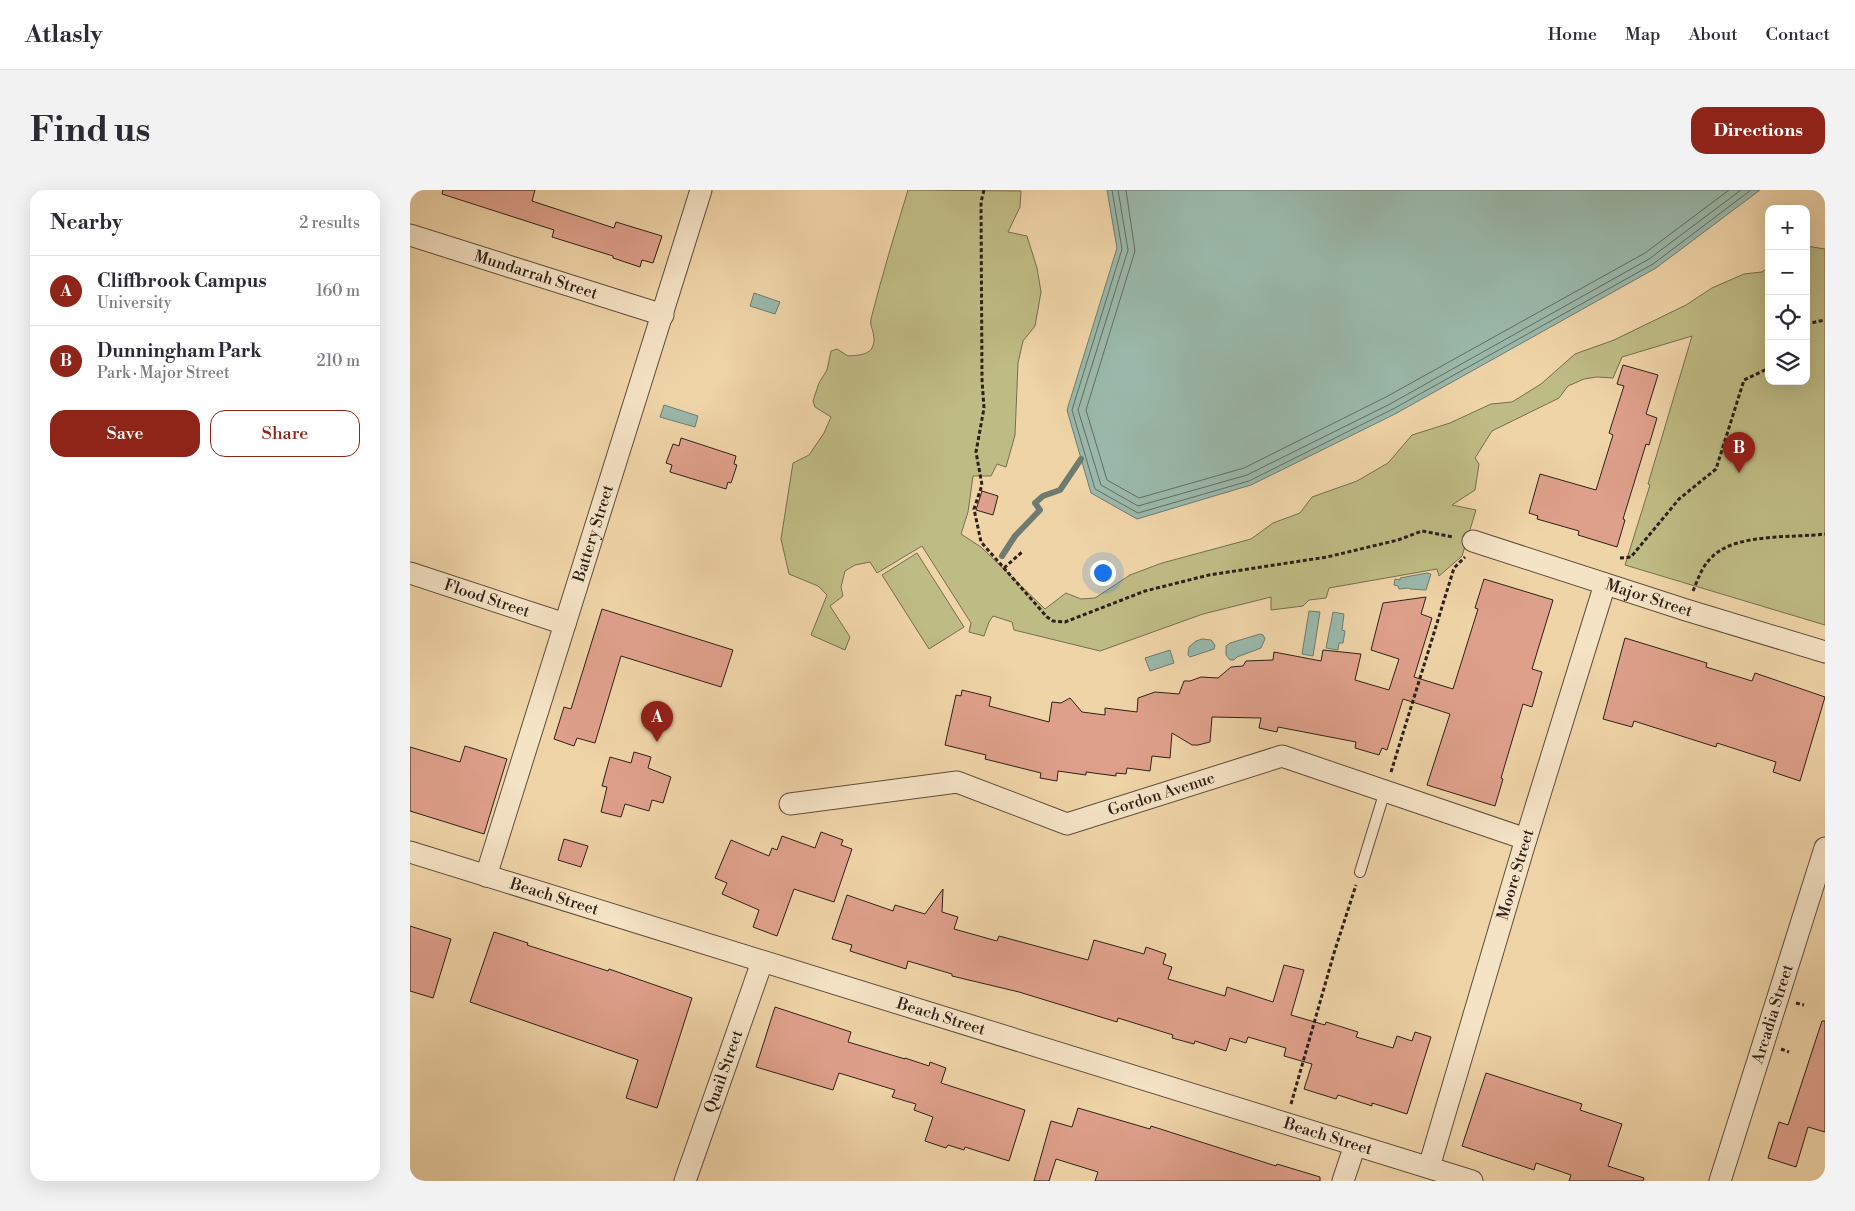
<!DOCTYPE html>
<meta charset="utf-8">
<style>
body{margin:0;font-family:"Libre Bodoni",serif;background:#f2f2f3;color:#2b2b33}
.controls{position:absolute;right:15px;top:15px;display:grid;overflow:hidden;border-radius:10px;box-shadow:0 5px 20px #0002}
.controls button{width:45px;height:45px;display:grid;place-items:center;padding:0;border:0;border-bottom:1px solid #e1e1e2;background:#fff;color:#2b2b33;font:25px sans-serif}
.you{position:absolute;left:692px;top:382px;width:18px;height:18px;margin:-12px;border:4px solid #fff;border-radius:50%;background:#1a73e8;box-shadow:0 0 0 8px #1a73e833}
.badge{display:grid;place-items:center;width:32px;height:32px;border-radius:50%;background:#8f2418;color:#fff;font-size:16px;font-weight:700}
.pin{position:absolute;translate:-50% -41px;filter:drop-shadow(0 1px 2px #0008)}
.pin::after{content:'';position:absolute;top:26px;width:18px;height:15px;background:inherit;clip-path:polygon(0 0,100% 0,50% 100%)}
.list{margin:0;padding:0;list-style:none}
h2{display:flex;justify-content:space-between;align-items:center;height:65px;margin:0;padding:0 20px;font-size:21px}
h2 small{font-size:16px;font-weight:400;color:#7c7c81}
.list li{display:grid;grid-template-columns:32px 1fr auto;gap:15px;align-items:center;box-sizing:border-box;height:70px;padding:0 20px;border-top:1px solid #e1e1e2}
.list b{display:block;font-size:19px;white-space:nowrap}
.list p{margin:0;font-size:16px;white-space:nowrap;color:#7c7c81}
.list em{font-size:16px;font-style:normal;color:#7c7c81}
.actions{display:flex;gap:10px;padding:15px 20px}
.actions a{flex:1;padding:11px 0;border:1px solid #8f2418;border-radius:15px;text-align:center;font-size:18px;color:#8f2418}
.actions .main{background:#8f2418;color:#fff}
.icon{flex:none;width:28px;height:28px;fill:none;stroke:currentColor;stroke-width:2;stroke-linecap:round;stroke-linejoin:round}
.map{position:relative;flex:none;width:1415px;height:991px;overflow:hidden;border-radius:15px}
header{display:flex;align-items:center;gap:30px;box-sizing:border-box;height:70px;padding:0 25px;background:#fff;border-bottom:1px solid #e1e1e2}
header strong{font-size:24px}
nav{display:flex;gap:28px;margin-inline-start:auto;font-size:18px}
.intro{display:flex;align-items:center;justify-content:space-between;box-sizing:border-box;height:120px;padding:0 30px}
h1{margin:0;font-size:35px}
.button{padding:12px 22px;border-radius:15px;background:#8f2418;color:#fff;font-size:18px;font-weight:700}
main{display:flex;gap:30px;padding:0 30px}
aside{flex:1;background:#fff;border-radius:15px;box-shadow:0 5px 20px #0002}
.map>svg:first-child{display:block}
</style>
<header>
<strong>Atlasly</strong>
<nav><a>Home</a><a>Map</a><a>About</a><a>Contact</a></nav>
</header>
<div class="intro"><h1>Find us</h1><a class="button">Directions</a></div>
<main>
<aside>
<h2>Nearby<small>2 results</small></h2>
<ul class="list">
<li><span class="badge">A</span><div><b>Cliffbrook Campus</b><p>University</p></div><em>160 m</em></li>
<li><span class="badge">B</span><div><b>Dunningham Park</b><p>Park · Major Street</p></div><em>210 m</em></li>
</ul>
<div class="actions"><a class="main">Save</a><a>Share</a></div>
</aside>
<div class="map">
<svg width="1415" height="991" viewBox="0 0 1415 991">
<rect width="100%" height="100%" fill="#efd4a8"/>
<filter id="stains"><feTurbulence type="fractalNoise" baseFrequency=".004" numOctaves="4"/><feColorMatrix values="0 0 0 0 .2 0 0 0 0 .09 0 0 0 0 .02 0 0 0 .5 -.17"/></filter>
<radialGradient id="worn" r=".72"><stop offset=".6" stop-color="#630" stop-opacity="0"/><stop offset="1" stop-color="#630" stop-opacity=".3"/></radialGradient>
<path fill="#bfbb84" stroke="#766e4e" d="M 498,0 L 611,1 L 610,17 L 598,42 L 617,46 L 627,78 L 631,102 L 625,136 L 613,151 L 608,173 L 605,245 L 596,277 L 587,274 L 581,286 L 563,286 L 558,322 L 551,344 L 571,357 L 635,419 L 656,403 L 671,409 L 685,408 L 720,385 L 752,373 L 841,349 L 863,333 L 890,323 L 902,307 L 947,291 L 978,273 L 1002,245 L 1040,233 L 1081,214 L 1102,212 L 1131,194 L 1165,164 L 1204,150 L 1276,115 L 1302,98 L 1334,84 L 1352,82 L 1359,77 L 1359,191 L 1396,191 L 1396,56 L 1415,59 L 1415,435 L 1215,375 L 1240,295 L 1238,294 L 1282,146 L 1212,167 L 1203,188 L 1187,187 L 1174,189 L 1158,196 L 1149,208 L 1082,241 L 1065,268 L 1069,274 L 1065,300 L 1042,315 L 1066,320 L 1052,366 L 1029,386 L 1027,379 L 919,398 L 916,408 L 899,410 L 893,416 L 861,420 L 861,407 L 793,424 L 690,461 L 604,440 L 602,432 L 583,426 L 579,432 L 574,446 L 559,442 L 561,433 L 512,356 L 467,383 L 460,372 L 445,375 L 435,381 L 431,397 L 433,406 L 420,416 L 440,447 L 435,460 L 401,445 L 417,405 L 408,396 L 379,384 L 371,349 L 383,273 L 399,265 L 414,243 L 421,227 L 405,217 L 403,211 L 409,193 L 417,180 L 421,161 L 427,159 L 438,166 C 446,165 457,166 462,158 C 468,147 459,137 461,129 C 472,85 485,43 498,0 Z
M 507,363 L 554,437 L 519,459 L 472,385 Z"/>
<path fill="#9ab8aa" stroke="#6f7b70" d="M 697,0 L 1350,0 L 1246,78 L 985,224 L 841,295 L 727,329 L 681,303 L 657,220 L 707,58 Z
M 344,103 L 370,112 L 365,124 L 340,116 Z
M 254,215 L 288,226 L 285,237 L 250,227 Z
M 1017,383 L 1021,384 L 1016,400 L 1000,399 L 999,398 L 989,399 L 988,396 L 984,395 L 985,389 L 990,390 L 990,388 Z
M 899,421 L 910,422 L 903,466 L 892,464 Z
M 923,422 L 934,424 L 932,440 L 935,441 L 933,453 L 929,453 L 928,460 L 916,458 Z
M 850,444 L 853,445 L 855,449 L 851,458 L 827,467 L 824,470 L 820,470 L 816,465 L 816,456 L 820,453 Z
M 792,449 L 801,450 L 805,455 L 804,459 L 780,467 L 778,465 L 779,457 L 786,451 Z
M 760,460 L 764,473 L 740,481 L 735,468 Z"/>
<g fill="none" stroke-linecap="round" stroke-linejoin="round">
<path stroke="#646c61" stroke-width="1" d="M 702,0 L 712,59 L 662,220 L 685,299 L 728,323 L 839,291 L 983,219 L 1243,74 L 1341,0
M 708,0 L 718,60 L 668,220 L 691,295 L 728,316 L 837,285 L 980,214 L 1239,69 L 1331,0
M 716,0 L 725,61 L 676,220 L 697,290 L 729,308 L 834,278 L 976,207 L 1235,63 L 1319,0"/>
<path stroke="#6f7b70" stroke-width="6" d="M 592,366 L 605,346 L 630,320 L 625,313 L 633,306 L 650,300 L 671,269"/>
</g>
<path fill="#dfa08b" stroke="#2e2018" d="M 33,0 L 125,0 L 122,11 L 204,38 L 206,32 L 252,46 L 243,73 L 232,70 L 230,77 L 203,68 L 203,66 L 142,47 L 144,40 L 32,4 Z
M 1213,175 L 1248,185 L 1236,224 L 1247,228 L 1239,255 L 1236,254 L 1213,329 L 1215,330 L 1207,357 L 1168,345 L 1169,341 L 1127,329 L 1128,326 L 1119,323 L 1130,284 L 1186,300 L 1203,245 L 1199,243 L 1214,196 L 1207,194 Z
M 271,248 L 326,266 L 324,274 L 327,275 L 321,293 L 318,292 L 316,299 L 260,282 L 262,275 L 256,273 L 263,254 L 269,256 Z
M 572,301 L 588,306 L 583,325 L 566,320 Z
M 1074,389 L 1143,410 L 1122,479 L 1132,482 L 1122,517 L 1113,514 L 1091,588 L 1093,589 L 1085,616 L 1017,595 L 1040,524 L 993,509 L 977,560 L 972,558 L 969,565 L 945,558 L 946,552 L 868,537 L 867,542 L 849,538 L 851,528 L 802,527 L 800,552 L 788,555 L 782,555 L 762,543 L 760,568 L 742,566 L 740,581 L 717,578 L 716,584 L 706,583 L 706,586 L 676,582 L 676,585 L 648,581 L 647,591 L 630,588 L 631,583 L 575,569 L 576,565 L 535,555 L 546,505 L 551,506 L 552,500 L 581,507 L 579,516 L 639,532 L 642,512 L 651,513 L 660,508 L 672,522 L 695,525 L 695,518 L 727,522 L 728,508 L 745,502 L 769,504 L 774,491 L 780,491 L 791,487 L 808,488 L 821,477 L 833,476 L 836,471 L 863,470 L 864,462 L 911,471 L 913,460 L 951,464 L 945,490 L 979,500 L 989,469 L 961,460 L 973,413 L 1016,407 L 1011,424 L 1022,428 L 1004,487 L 1043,499 L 1068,419 L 1065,418 Z
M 192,419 L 323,460 L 311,497 L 211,466 L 185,553 L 167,548 L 164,556 L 144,549 L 154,517 L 161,519 Z
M 1215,448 L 1297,473 L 1296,477 L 1342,491 L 1345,483 L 1415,507 L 1390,591 L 1363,582 L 1366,572 L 1307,553 L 1306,557 L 1224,531 L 1222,537 L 1193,529 Z
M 55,556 L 97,569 L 74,644 L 0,621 L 0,557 L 50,572 Z
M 224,562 L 241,567 L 238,578 L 261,587 L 253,613 L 242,610 L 239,621 L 215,614 L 211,627 L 191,622 L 197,597 L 192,596 L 200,567 L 221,573 Z
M 411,642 L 433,650 L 431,655 L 442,659 L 424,712 L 384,699 L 367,746 L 343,737 L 349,720 L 312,704 L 317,693 L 305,688 L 321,650 L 359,666 L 362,658 L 367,660 L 372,646 L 405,658 Z
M 154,649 L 178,656 L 171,677 L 148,670 Z
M 533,699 L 532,722 L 548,727 L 544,739 L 587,751 L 589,746 L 678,770 L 684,750 L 734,764 L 736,757 L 756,764 L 753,774 L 762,777 L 758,789 L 815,806 L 817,797 L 863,812 L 874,775 L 894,780 L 881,825 L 915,835 L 916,832 L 948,842 L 946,847 L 983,858 L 987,846 L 1002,851 L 1005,842 L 1021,847 L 997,924 L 962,913 L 962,916 L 928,905 L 926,909 L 894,899 L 902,874 L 874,866 L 876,858 L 838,847 L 836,853 L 820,848 L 816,861 L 785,851 L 784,854 L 762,848 L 763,845 L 708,828 L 707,832 L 609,802 L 542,786 L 542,784 L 498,771 L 496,779 L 440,761 L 442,755 L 422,749 L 437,705 L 483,721 L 485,715 L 515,724 Z
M 0,736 L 41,749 L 23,808 L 0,801 Z
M 84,742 L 118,753 L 117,755 L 198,781 L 199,779 L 282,808 L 247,918 L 216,908 L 228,870 L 60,812 Z
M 365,817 L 441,842 L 438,852 L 495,869 L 495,868 L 519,876 L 520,872 L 536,878 L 531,893 L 615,920 L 599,971 L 555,957 L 554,960 L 538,955 L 536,958 L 515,951 L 523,927 L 504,920 L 506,914 L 482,907 L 485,900 L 429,883 L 423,900 L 346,877 Z
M 1412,831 L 1415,831 L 1415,942 L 1398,937 L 1386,977 L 1358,968 L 1369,932 L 1378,935 Z
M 1076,883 L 1172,914 L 1170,920 L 1212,934 L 1198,976 L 1234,988 L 1233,991 L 1159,991 L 1161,985 L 1126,973 L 1124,980 L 1052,956 Z
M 668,918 L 740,939 L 741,936 L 866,976 L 867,974 L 910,987 L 910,991 L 685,991 L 688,982 L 646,969 L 639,991 L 624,991 L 641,931 L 662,937 Z"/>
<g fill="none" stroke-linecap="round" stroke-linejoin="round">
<g stroke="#5e4d3c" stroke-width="12">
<path id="lane" d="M 950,682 L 975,601"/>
</g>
<g stroke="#5e4d3c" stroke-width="23">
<g id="street">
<path id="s1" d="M 0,45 L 253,125"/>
<path id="s2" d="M 1063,351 L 1276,420 L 1415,462"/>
<path id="s3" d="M 0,383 L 155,434"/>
<path id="s4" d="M 380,614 L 547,592 L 657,634 L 872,566 L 1116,649"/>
<path id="s5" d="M 0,662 L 1062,991"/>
<path id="s6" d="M 76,686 L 291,0"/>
<path id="s7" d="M 1019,977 L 1116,649 L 1195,394"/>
<path id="s8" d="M 275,991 L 352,772"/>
<path d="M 933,991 L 945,955"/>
<path id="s9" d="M 1310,991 L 1415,658"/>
</g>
</g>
<path stroke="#2e2018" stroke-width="3" stroke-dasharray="4 2.5" stroke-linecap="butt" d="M 574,0 L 571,12 L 572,190 L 574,218 L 566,262 L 572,295 L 564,319 L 571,352 L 637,427 L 643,431 L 655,432 L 735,401 L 799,385 L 917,367 L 988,350 L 1012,341 L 1043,347
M 1396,134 L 1415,130
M 1210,368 L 1221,367 L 1269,309 L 1306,279 L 1334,190 L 1359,178
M 594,378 L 612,362
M 1283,401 C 1288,389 1292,376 1302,367 C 1325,343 1383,348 1415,344
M 981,582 L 1044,378 L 1055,367
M 1386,813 L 1394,815
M 1371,859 L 1379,862
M 881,914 L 924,763 L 946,695"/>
<use href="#lane" stroke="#f5e3c6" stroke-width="10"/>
<use href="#street" stroke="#f5e3c6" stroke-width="21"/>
</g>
<g text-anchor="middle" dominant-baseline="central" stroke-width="5" stroke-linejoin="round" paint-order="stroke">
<g font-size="16" fill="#2e2018" stroke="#f5e3c6">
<text stroke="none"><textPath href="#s1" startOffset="132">Mundarrah Street</textPath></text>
<text stroke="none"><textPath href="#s6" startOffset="359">Battery Street</textPath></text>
<text stroke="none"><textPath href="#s2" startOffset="185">Major Street</textPath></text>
<text stroke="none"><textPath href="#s3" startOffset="81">Flood Street</textPath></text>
<text stroke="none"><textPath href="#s4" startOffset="385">Gordon Avenue</textPath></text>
<text stroke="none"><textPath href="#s7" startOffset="305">Moore Street</textPath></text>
<text stroke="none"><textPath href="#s5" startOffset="151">Beach Street</textPath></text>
<text stroke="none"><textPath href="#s9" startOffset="175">Arcadia Street</textPath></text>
<text stroke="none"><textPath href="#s5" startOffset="556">Beach Street</textPath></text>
<text stroke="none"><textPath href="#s8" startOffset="116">Quail Street</textPath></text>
<text stroke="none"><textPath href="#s5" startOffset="961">Beach Street</textPath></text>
</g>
</g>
<rect width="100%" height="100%" filter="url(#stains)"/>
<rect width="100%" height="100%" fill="url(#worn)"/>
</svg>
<div class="controls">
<button>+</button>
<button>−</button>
<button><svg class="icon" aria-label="locate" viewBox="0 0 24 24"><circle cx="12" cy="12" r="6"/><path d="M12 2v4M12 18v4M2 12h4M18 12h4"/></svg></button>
<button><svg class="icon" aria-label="layers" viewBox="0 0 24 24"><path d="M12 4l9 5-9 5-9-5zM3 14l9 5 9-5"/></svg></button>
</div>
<div class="you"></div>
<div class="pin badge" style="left:247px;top:552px">A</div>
<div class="pin badge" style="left:1329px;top:283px">B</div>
</div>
</main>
